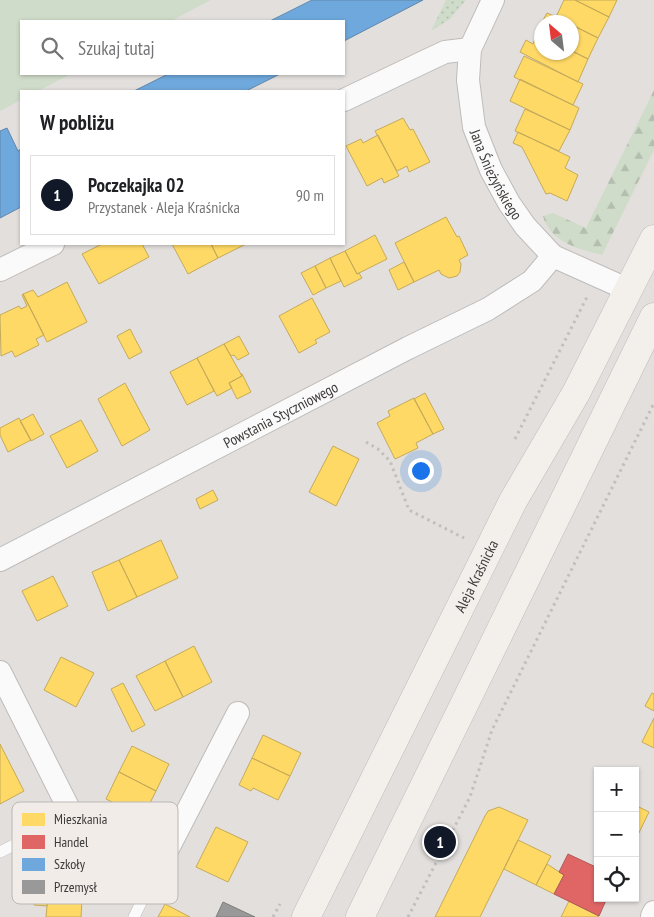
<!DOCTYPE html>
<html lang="pl">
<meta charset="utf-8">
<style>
body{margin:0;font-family:"PT Sans Narrow",sans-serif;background:#f6f6f6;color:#202124}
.controls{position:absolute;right:15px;bottom:15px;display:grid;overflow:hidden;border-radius:0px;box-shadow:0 1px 4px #0004}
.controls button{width:45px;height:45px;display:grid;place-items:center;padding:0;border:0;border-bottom:1px solid #e0e0e0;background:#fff;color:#202124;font:25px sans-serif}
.compass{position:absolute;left:534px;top:15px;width:45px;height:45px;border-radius:50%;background:#fff;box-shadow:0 1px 4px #0004;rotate:332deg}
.you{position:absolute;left:420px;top:470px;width:18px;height:18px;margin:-12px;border:4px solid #fff;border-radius:50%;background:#1a73e8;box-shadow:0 0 0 8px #1a73e833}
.badge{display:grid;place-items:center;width:32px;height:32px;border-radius:50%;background:#111827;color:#fff;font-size:16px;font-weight:700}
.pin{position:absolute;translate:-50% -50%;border:2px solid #fff;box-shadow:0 1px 5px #0006}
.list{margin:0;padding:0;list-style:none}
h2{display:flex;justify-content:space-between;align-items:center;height:65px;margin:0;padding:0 20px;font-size:21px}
h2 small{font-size:16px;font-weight:400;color:#757577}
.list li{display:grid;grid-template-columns:32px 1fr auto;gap:15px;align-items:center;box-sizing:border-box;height:80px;margin:0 10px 10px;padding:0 10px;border:1px solid #e0e0e0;border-radius:0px}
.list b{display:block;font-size:19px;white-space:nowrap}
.list p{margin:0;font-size:16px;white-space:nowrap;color:#757577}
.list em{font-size:16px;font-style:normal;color:#757577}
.icon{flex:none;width:28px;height:28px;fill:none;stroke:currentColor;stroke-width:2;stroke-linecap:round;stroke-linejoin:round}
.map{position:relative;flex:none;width:654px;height:917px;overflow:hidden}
.search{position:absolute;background:#fff;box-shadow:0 1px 4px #0004;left:20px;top:20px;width:325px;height:55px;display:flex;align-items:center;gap:12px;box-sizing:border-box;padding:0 18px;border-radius:0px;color:#757577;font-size:19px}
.panel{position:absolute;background:#fff;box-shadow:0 1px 4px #0004;left:20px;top:90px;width:325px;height:155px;border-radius:0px}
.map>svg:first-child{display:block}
</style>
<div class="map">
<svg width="654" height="917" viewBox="0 0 654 917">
<defs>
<pattern id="grass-dots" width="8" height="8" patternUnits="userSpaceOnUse" patternTransform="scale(1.25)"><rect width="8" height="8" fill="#d0dcca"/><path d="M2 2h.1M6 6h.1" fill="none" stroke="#b4beae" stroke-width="1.8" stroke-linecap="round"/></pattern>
<pattern id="forest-firs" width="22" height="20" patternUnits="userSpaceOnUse" patternTransform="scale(1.25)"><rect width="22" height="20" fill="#d0dcca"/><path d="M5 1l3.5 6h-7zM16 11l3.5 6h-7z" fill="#b4beae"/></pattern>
</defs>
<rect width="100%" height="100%" fill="#e2dfdd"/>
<path fill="url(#grass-dots)" d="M 446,0 L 466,0 L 450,19 L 431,31 Z"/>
<path fill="url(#forest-firs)" d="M 654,90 L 654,150 L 602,255 C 578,249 550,242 543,216 L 553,213 L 586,228 Z"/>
<path fill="#d0dcca" d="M 0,0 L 211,0 L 171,21 L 21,21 L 21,74 L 71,74 L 38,91 L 21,91 L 21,100 L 0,111 Z"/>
<path fill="#ffd966" stroke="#c5aa59" d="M 564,0 L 575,0 L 609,17 L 598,38 L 572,25 L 572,22 L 566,22 L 556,17 Z
M 575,0 L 617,0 L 609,17 Z
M 547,13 L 556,17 L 566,22 L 542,22 Z
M 572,25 L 598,38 L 588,59 L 572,51 Z
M 537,34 L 542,36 L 542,52 L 572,52 L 572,51 L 588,59 L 578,82 L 520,52 L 526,40 L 533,44 Z
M 524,56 L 583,84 L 573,105 L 514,77 Z
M 520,79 L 579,108 L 570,130 L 510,101 Z
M 525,109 L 570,130 L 559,151 L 515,131 Z
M 403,118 L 410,130 L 413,129 L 430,162 L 409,172 L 407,166 L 397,171 L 375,131 Z
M 518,132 L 570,157 L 565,168 L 578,175 L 567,201 L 550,193 L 546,194 L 522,147 L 513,143 Z
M 378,135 L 399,176 L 384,183 L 382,178 L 367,186 L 346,146 L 361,139 L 363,143 Z
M 446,217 L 457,237 L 459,236 L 468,255 L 459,260 L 461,264 L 460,272 L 457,276 L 449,278 L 441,274 L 439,270 L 414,282 L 395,243 Z
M 375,235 L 387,259 L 357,274 L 345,251 Z
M 102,244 L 142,244 L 149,257 L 99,284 L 82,254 Z
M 172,244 L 211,244 L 218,258 L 188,274 Z
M 211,244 L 246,244 L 218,258 Z
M 345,251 L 357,274 L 359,273 L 362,278 L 344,287 L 330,258 Z
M 330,258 L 341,281 L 326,288 L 315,266 Z
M 404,262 L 414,282 L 398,290 L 389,270 Z
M 315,266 L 326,288 L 313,295 L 301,273 Z
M 67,282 L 87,322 L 47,342 L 23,294 L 33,290 L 38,297 Z
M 23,294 L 44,335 L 36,339 L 39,345 L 15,357 L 12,351 L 1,356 L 0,315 L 19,306 L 21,309 L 27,306 L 22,295 Z
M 312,298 L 330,332 L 315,340 L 317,343 L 299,353 L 279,316 Z
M 130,329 L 142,352 L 129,359 L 117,336 Z
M 239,336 L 249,354 L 238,360 L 234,355 L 231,356 L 224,344 Z
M 224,344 L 242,376 L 229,383 L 232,388 L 217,396 L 197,358 Z
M 197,358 L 214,391 L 187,405 L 170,372 Z
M 241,374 L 242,374 L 251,392 L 237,399 L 229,383 L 242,376 Z
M 125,383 L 150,430 L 122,446 L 98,399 Z
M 425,393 L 444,429 L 433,434 L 414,399 Z
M 414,398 L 433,434 L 416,443 L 418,448 L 395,459 L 377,423 L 390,416 L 388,411 Z
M 33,414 L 44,434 L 31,441 L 20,421 Z
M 19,418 L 31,440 L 8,452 L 0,435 L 0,428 Z
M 81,420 L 98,451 L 67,468 L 50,436 Z
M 333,446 L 359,459 L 336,506 L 309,492 Z
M 213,490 L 218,500 L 200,509 L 196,499 Z
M 161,540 L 178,578 L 137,597 L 119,560 Z
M 119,560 L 137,597 L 108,611 L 92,572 Z
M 53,576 L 68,606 L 37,621 L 22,591 Z
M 194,646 L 212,682 L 183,697 L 165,661 Z
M 61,657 L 94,673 L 76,707 L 44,690 Z
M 165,661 L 183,697 L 155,711 L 136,676 Z
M 123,683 L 145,725 L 132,732 L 111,689 Z
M 652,693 L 654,694 L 654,711 L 645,706 Z
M 654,718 L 654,748 L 642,742 Z
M 263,735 L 301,753 L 290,776 L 252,758 Z
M 0,744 L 24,791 L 0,804 Z
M 132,746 L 169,764 L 156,791 L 119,772 Z
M 252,758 L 290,776 L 278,800 L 253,788 L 251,791 L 239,785 Z
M 119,772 L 156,791 L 143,817 L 106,799 Z
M 635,805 L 649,812 L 635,841 Z
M 499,807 L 528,820 L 480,917 L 435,917 L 485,816 L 488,811 Z
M 216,827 L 248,842 L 228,882 L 196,867 Z
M 518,840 L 551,856 L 536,885 L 504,869 Z
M 37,860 L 55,861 L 53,885 L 49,885 L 47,906 L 34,905 Z
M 55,861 L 89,864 L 87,899 L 82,899 L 81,917 L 46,917 L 49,885 L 53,885 Z
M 547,864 L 564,875 L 554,894 L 536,885 Z
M 569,901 L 599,916 L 598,917 L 561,917 Z
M 165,904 L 190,917 L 158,917 Z"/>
<path fill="#e06666" stroke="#af5959" d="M 568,854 L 598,868 L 598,898 L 607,898 L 599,916 L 554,894 L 564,875 L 559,872 Z"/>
<path fill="#6fa8dc" stroke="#6087ab" d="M 312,0 L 423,0 L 344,41 L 344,21 L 270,21 Z
M 168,74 L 280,74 L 246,91 L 134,91 Z
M 7,128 L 18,151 L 21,149 L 21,207 L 0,218 L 0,131 Z"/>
<path fill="#999" stroke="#7d7d7c" d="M 223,902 L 255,917 L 216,917 Z"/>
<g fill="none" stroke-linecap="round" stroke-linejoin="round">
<g stroke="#bebcba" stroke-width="12">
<path id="service" d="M 0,852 L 48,828 L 73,825
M 134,917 L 157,870"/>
</g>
<g stroke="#bebcba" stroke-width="24">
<g id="minor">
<path id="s1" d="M 493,0 L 470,49 L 468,80 L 474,127 L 491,170 L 509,203 L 525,226 L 553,256 L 629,290"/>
<path d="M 344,100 L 430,59 L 445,52 L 470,49"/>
<path d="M 0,270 L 53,244"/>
<path id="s2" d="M 0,560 L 408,348 L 488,309 L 532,281 L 553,256"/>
<path d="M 0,672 L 68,807 L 73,825 L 157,870 L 238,713"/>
<path d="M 654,917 L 652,916 L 654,912"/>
</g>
</g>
<g stroke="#bebcba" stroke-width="29">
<g id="secondary">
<path id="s3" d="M 306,917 L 513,501 L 576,393 L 654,239"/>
<path d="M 360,917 L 654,317"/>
</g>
</g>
<path stroke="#c0bfbf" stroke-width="3" stroke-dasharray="2.5 4" stroke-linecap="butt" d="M 515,439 L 587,297
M 366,442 L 378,449 L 390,461 L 409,510 L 464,538
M 273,917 L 280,904
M 408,917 L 470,797 L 492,730 L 654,403"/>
<use href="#service" stroke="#fbfafa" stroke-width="11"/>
<use href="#minor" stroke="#fbfafa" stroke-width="22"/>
<use href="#secondary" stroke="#f3f0ec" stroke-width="28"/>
</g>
<g text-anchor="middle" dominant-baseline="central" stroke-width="5" stroke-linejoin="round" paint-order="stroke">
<g font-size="15" fill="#3d3b3a" stroke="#f1ece8">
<text stroke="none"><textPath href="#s1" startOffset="185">Jana Śnieżyńskiego</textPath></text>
<text stroke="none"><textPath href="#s2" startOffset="316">Powstania Styczniowego</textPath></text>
<text stroke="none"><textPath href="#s3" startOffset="381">Aleja Kraśnicka</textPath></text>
</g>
</g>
<rect x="12" y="802" width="166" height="102" rx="8" fill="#f1ece8" stroke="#bbb7b4" stroke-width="1"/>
<rect x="22" y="813" width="23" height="13" fill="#ffd966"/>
<rect x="22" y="835" width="23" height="14" fill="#e06666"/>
<rect x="22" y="858" width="23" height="13" fill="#6fa8dc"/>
<rect x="22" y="880" width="23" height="14" fill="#999"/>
<g font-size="14" fill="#3d3b3a">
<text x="54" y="824">Mieszkania</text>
<text x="54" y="847">Handel</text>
<text x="54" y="869">Szkoły</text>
<text x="54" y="892">Przemysł</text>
</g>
</svg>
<div class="controls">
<button>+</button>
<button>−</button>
<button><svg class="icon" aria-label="locate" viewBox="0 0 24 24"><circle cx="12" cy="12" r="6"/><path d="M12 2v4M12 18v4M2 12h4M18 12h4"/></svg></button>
</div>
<svg class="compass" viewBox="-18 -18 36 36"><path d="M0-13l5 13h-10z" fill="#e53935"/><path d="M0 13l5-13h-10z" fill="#757577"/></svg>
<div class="you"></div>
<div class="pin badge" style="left:440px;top:842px">1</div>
<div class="search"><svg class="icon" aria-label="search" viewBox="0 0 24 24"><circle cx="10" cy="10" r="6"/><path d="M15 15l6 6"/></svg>Szukaj tutaj</div>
<section class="panel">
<h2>W pobliżu<small></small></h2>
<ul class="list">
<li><span class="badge">1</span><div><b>Poczekajka 02</b><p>Przystanek · Aleja Kraśnicka</p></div><em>90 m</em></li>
</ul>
</section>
</div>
